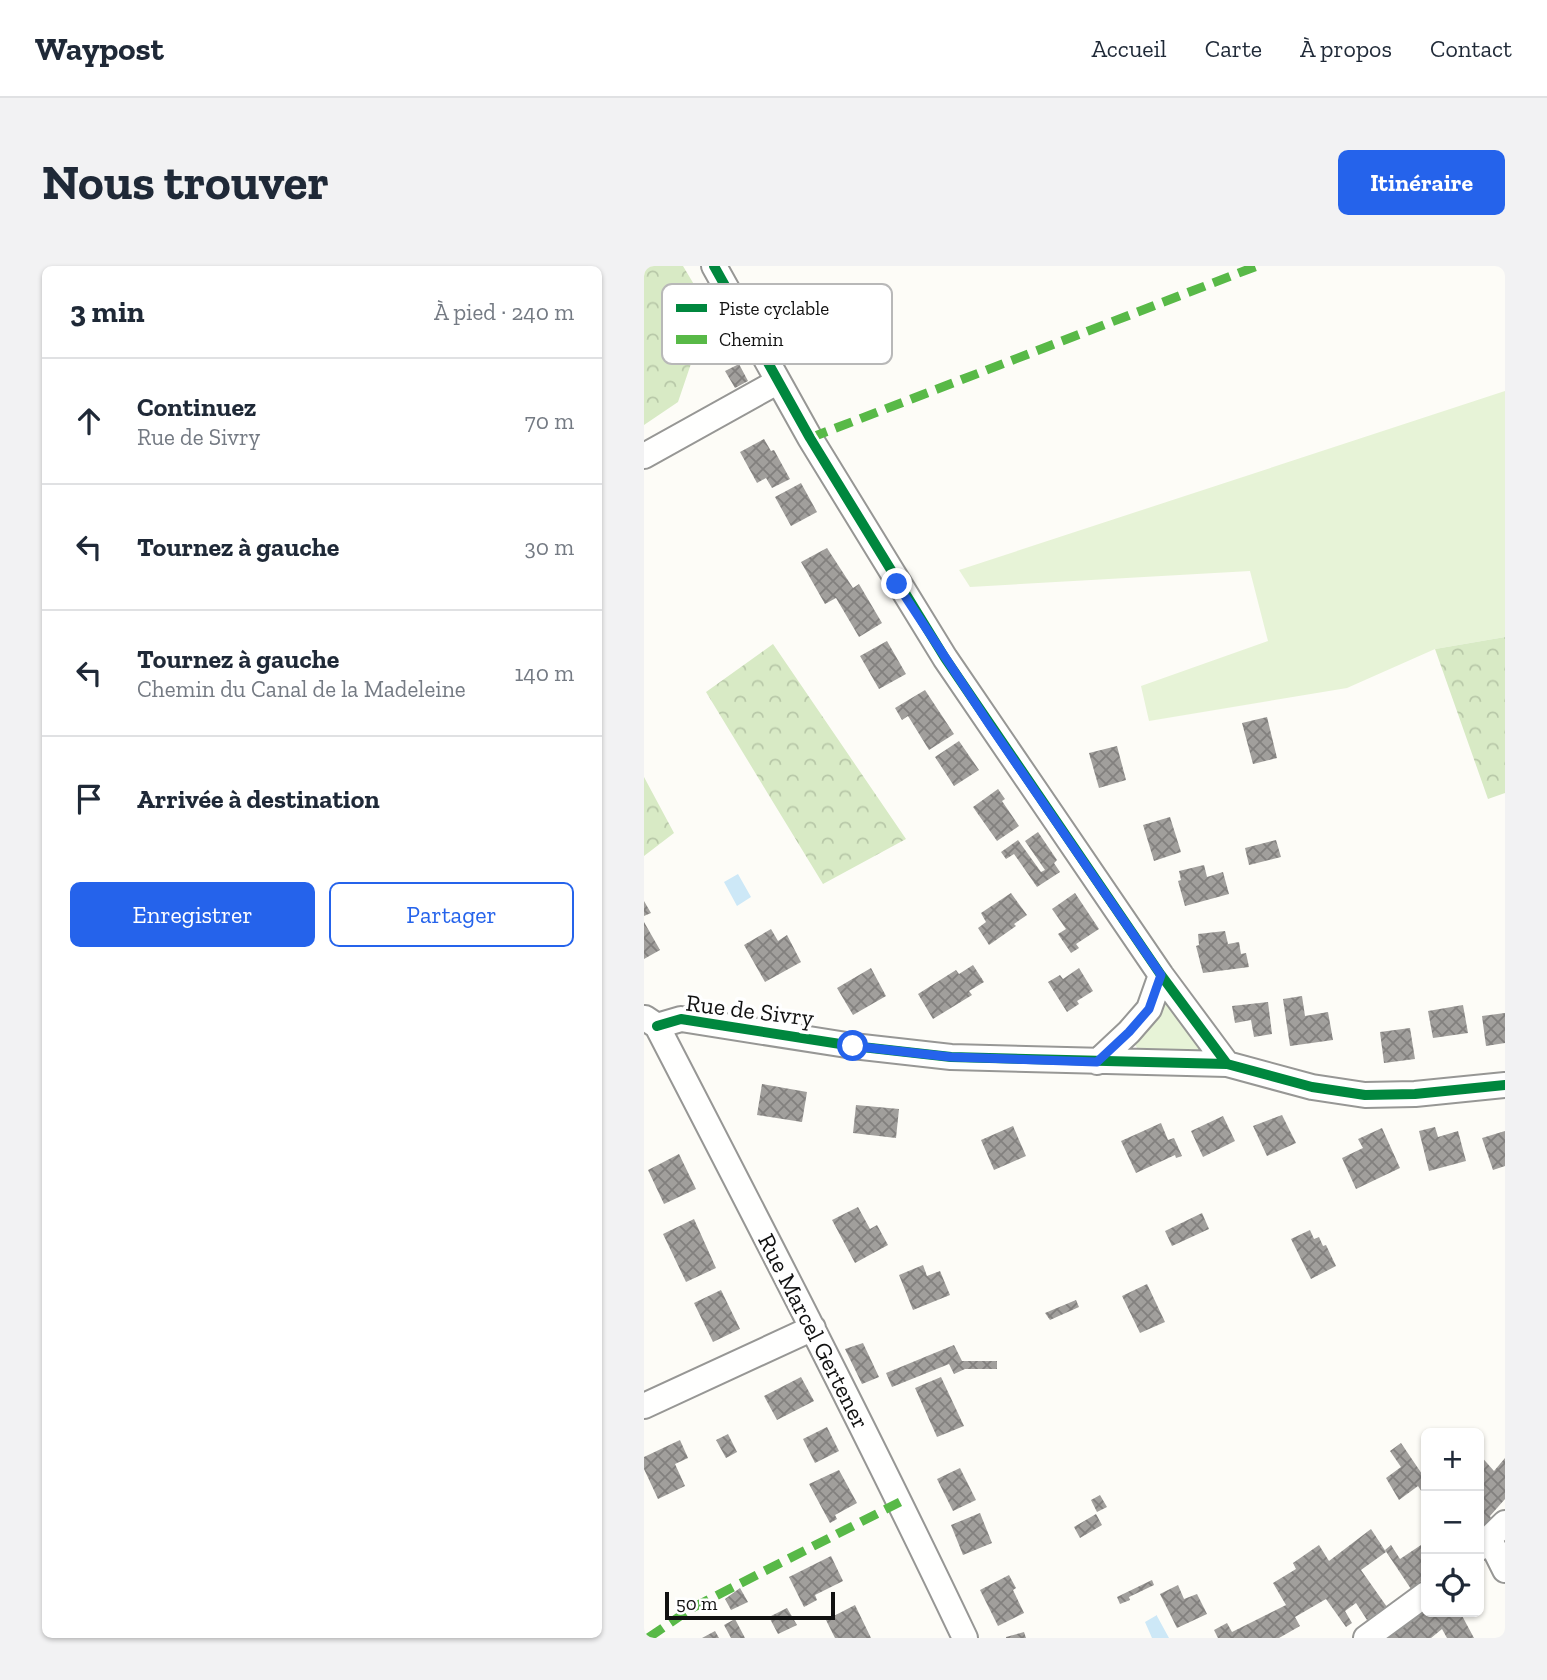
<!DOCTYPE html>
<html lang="fr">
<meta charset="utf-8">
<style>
body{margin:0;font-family:"Zilla Slab",serif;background:#f2f2f3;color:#1f2937}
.controls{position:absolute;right:21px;bottom:21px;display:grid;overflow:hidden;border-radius:10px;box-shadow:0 2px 5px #0004}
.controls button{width:63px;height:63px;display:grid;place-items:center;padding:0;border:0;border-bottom:2px solid #e0e1e3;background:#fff;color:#1f2937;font:35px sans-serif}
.scale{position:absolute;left:21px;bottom:18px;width:170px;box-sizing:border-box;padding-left:7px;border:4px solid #111;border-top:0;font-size:19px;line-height:24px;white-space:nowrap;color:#111;-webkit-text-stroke:5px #fff;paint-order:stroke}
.stop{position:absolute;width:21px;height:21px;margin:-16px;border:5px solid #2563eb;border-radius:50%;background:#fff}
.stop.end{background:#2563eb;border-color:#fff;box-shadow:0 2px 7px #0008}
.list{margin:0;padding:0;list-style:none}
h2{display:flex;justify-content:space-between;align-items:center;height:91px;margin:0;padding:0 28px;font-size:30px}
h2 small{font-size:23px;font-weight:400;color:#747a83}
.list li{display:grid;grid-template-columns:46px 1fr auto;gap:21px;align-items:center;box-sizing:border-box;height:126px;padding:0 28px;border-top:2px solid #e0e1e3}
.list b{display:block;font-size:26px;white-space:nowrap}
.list p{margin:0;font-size:23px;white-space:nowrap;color:#747a83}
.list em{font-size:23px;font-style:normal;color:#747a83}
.actions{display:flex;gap:14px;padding:21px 28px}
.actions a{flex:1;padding:16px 0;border:2px solid #2563eb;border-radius:10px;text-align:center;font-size:24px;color:#2563eb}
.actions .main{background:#2563eb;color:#fff}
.icon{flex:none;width:38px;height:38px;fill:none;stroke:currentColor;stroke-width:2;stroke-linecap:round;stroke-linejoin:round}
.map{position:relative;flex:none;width:861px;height:1372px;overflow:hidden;border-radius:10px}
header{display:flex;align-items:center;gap:42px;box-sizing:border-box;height:98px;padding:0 35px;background:#fff;border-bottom:2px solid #e0e1e3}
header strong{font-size:33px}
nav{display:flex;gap:38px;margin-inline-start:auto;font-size:24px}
.intro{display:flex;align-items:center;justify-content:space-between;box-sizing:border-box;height:168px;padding:0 42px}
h1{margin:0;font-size:49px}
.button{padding:18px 32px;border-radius:10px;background:#2563eb;color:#fff;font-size:24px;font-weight:700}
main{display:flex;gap:42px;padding:0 42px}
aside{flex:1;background:#fff;border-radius:10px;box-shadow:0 2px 5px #0004}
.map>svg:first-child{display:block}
</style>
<header>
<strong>Waypost</strong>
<nav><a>Accueil</a><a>Carte</a><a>À propos</a><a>Contact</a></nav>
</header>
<div class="intro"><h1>Nous trouver</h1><a class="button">Itinéraire</a></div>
<main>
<aside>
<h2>3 min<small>À pied · 240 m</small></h2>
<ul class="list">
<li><svg class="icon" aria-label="ahead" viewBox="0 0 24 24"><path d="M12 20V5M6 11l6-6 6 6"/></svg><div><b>Continuez</b><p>Rue de Sivry</p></div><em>70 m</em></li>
<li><svg class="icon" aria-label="left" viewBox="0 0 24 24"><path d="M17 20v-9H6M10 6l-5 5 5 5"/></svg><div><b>Tournez à gauche</b></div><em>30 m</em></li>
<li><svg class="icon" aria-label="left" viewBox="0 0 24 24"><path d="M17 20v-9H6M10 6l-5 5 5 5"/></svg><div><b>Tournez à gauche</b><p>Chemin du Canal de la Madeleine</p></div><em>140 m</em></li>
<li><svg class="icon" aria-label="arrive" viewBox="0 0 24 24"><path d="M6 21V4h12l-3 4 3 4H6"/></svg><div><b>Arrivée à destination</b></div></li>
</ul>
<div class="actions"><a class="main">Enregistrer</a><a>Partager</a></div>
</aside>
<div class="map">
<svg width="861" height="1372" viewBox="0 0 861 1372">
<defs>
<pattern id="forest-crowns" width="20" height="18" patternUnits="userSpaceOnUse" patternTransform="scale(1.75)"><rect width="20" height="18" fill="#d8eac5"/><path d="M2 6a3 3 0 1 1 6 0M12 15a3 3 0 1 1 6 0" fill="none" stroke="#b8c8a8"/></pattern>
<pattern id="building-cross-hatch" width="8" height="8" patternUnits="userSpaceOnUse" patternTransform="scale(1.75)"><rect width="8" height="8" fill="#a19f9c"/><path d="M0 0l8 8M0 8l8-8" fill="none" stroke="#82807e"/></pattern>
</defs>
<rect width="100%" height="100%" fill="#fdfcf7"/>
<path fill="#e7f3d7" d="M 861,125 L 861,371 L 791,383 L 703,422 L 505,455 L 497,420 L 624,375 L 606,305 L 326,321 L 315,304 Z
M 523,736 L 557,783 L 552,786 L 498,783 L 494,783 L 489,776 L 519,737 Z"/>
<path fill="url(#forest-crowns)" d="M 0,0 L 39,0 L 82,72 L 52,83 L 34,136 L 0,159 Z
M 861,371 L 861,527 L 844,533 L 791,383 Z
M 129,378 L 262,573 L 179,618 L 62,426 Z
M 0,511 L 30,567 L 0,590 Z"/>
<path fill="#cde8f7" d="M 94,608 L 107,631 L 93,640 L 80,616 Z
M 513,1349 L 513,1350 L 525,1372 L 508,1372 L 501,1356 Z"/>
<path fill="url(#building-cross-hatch)" d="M 95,98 L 104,115 L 91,122 L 81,105 Z
M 120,173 L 127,185 L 130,184 L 146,213 L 128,222 L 122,212 L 113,217 L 96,186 Z
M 157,217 L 173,246 L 147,260 L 131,231 Z
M 183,282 L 209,322 L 215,318 L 238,357 L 215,371 L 192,332 L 181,338 L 157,296 Z
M 243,375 L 262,408 L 235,423 L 216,390 Z
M 281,424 L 310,468 L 285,484 L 264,450 L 258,454 L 251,442 Z
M 623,451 L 633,492 L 609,498 L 598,457 Z
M 315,475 L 335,504 L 310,520 L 291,491 Z
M 473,480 L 482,514 L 455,522 L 445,487 Z
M 354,523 L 361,533 L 358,535 L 375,560 L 353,575 L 329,541 Z
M 526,551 L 537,586 L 510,595 L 499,559 Z
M 394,566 L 413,594 L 410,597 L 416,606 L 393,621 L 370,588 L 362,593 L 357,586 L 374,574 L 397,606 L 401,604 L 381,575 Z
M 632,574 L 637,591 L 605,599 L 601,582 Z
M 560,599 L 563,611 L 579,606 L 585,628 L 541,640 L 534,615 L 537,614 L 535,605 Z
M 367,627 L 383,649 L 370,658 L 372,660 L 345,679 L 334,662 L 342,656 L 337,647 Z
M 431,627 L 455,663 L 432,678 L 435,682 L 427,687 L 414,668 L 422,663 L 408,643 Z
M 0,635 L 7,647 L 0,650 Z
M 0,656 L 16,684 L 0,693 Z
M 127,663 L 134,675 L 143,669 L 157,696 L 121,716 L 100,679 Z
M 581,665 L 584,678 L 595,676 L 597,688 L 602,687 L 605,701 L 559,707 L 552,680 L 555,679 L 554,668 Z
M 329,699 L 340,716 L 325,725 L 328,729 L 289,753 L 274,728 L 312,704 L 315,708 Z
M 227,702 L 242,730 L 209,749 L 193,722 Z
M 435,702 L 449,725 L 433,735 L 435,738 L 423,746 L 404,716 L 416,709 L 419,713 Z
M 658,730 L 661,750 L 684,746 L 689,774 L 646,780 L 639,733 Z
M 624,736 L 628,768 L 610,771 L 607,754 L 591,757 L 588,740 Z
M 819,739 L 824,767 L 789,772 L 784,745 Z
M 861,747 L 861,777 L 842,780 L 838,750 Z
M 766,762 L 771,793 L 740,797 L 736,766 Z
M 118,818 L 163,826 L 158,856 L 113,849 Z
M 212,839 L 255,843 L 252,872 L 209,867 Z
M 638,849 L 652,877 L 623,890 L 609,860 Z
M 579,850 L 591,875 L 559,891 L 547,865 Z
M 517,857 L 524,874 L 530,872 L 538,890 L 532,892 L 531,889 L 492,907 L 477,875 Z
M 369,860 L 382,890 L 350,904 L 337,874 Z
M 791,861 L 794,871 L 814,865 L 822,895 L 785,905 L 775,865 Z
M 738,862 L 756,902 L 712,923 L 698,892 L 719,882 L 714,873 Z
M 861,865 L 861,900 L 849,904 L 838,872 Z
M 35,888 L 52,923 L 20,938 L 4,904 Z
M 214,941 L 226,963 L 233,959 L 244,979 L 211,997 L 188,954 Z
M 558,947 L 565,963 L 528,980 L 521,965 Z
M 50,953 L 72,1002 L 42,1016 L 19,968 Z
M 666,964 L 670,973 L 675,971 L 679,980 L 682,979 L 692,1000 L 667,1013 L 647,973 Z
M 279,999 L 283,1010 L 296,1005 L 306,1029 L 269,1044 L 255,1009 Z
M 503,1018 L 521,1056 L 496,1067 L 478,1030 Z
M 77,1024 L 96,1063 L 69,1076 L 50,1037 Z
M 432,1034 L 435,1041 L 406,1054 L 401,1047 Z
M 219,1077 L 235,1111 L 218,1118 L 201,1083 Z
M 310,1079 L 318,1095 L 353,1095 L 353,1103 L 321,1103 L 310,1108 L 305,1098 L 248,1121 L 242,1107 Z
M 157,1111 L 170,1135 L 133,1154 L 120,1130 Z
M 297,1111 L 320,1160 L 293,1171 L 271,1122 Z
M 183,1161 L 195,1185 L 171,1197 L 159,1173 Z
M 84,1168 L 93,1186 L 82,1192 L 72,1174 Z
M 36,1174 L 44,1192 L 31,1198 L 41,1220 L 14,1233 L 0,1203 L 0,1191 Z
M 757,1177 L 778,1208 L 781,1206 L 782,1207 L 782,1232 L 774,1220 L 755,1234 L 742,1212 L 757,1201 L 746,1185 Z
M 835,1188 L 850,1205 L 861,1192 L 861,1233 L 846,1250 L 847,1252 L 835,1263 Z
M 316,1202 L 332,1234 L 309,1245 L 293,1213 Z
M 195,1204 L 213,1237 L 191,1249 L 193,1253 L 186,1257 L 165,1218 Z
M 456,1229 L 463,1241 L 453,1246 L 447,1234 Z
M 336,1247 L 348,1277 L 319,1289 L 307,1259 Z
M 452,1248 L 458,1259 L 436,1272 L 430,1261 Z
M 727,1263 L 742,1286 L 717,1304 L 743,1341 L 723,1354 L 712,1337 L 701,1345 L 708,1357 L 702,1361 L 682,1333 L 651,1351 L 656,1360 L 635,1372 L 574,1372 L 570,1364 L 583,1357 L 588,1366 L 642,1339 L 629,1317 L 652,1303 L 649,1297 L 675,1279 L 685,1295 Z
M 747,1279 L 756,1293 L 777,1279 L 782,1286 L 782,1311 L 767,1323 L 741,1284 Z
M 187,1290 L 199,1315 L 171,1329 L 173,1334 L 160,1341 L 145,1311 Z
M 365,1309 L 372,1322 L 369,1324 L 380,1347 L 354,1360 L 336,1324 Z
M 508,1314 L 510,1319 L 485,1331 L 486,1334 L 476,1338 L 473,1331 Z
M 534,1319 L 540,1333 L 553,1328 L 563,1348 L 533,1362 L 516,1328 Z
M 96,1322 L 104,1336 L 87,1344 L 81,1333 Z
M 211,1339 L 227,1372 L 191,1372 L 182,1354 Z
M 143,1342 L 153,1359 L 134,1368 L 125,1351 Z
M 782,1342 L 782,1346 L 816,1346 L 830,1372 L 803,1372 L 798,1363 L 787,1372 L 742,1372 Z
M 91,1353 L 101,1372 L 87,1372 L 80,1359 Z
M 71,1365 L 75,1372 L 58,1372 Z
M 380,1366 L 382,1372 L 362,1372 L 362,1371 Z"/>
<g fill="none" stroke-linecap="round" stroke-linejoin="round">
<g stroke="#979795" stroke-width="28">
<path id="minor" d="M 70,0 L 166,172 L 301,392 L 517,709 L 583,798
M 0,190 L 133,116
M 1,752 L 13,760 C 118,963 223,1166 321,1372
M 13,760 L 37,753 L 209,780 L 307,791 L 583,798 L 668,821 L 721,829 L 771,828 L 861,819
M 453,796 L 485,766 L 505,743 L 517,709
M 0,1140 L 169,1062
M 845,1272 L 861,1304
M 835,1282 L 861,1257
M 722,1372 L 782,1328"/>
</g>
<use href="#minor" stroke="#fffffe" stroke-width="24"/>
<path stroke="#58b947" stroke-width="9" stroke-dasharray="18 9" stroke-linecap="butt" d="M 166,172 L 613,0
M 4,1372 L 48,1342 L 256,1236"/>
<g stroke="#fff" stroke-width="15">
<path id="cycleway" d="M 70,0 L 166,172 L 301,392 L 517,709 L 583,798
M 13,760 L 37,753 L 209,780 L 307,791 L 583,798 L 668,821 L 721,829 L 771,828 L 861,819"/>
</g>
<use href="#cycleway" stroke="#00873e" stroke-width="10"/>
</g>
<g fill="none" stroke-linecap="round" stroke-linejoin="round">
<path stroke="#2563eb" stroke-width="9" d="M 209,780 L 307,791 L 453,796 L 485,766 L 505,743 L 517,709 L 345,458 L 253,318"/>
</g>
<g text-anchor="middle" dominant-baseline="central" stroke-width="7" stroke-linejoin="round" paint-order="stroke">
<g font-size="24" fill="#111" stroke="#fff">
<text transform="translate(106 744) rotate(7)">Rue de Sivry</text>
<text transform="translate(170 1065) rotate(63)">Rue Marcel Gertener</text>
</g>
</g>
<rect x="18" y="18" width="230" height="80" rx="10" fill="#fff" stroke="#b8b8b8" stroke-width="2"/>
<rect x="32" y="38" width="31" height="8" fill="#00873e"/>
<rect x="32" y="69" width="31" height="9" fill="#58b947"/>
<g font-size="19" fill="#111">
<text x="75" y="49">Piste cyclable</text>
<text x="75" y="80">Chemin</text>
</g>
</svg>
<div class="controls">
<button>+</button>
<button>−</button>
<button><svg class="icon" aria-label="locate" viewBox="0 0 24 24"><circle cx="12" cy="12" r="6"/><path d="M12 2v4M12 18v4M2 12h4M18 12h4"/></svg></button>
</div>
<div class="scale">50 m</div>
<div class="stop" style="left:209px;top:780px"></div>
<div class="stop end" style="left:253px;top:318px"></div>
</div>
</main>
